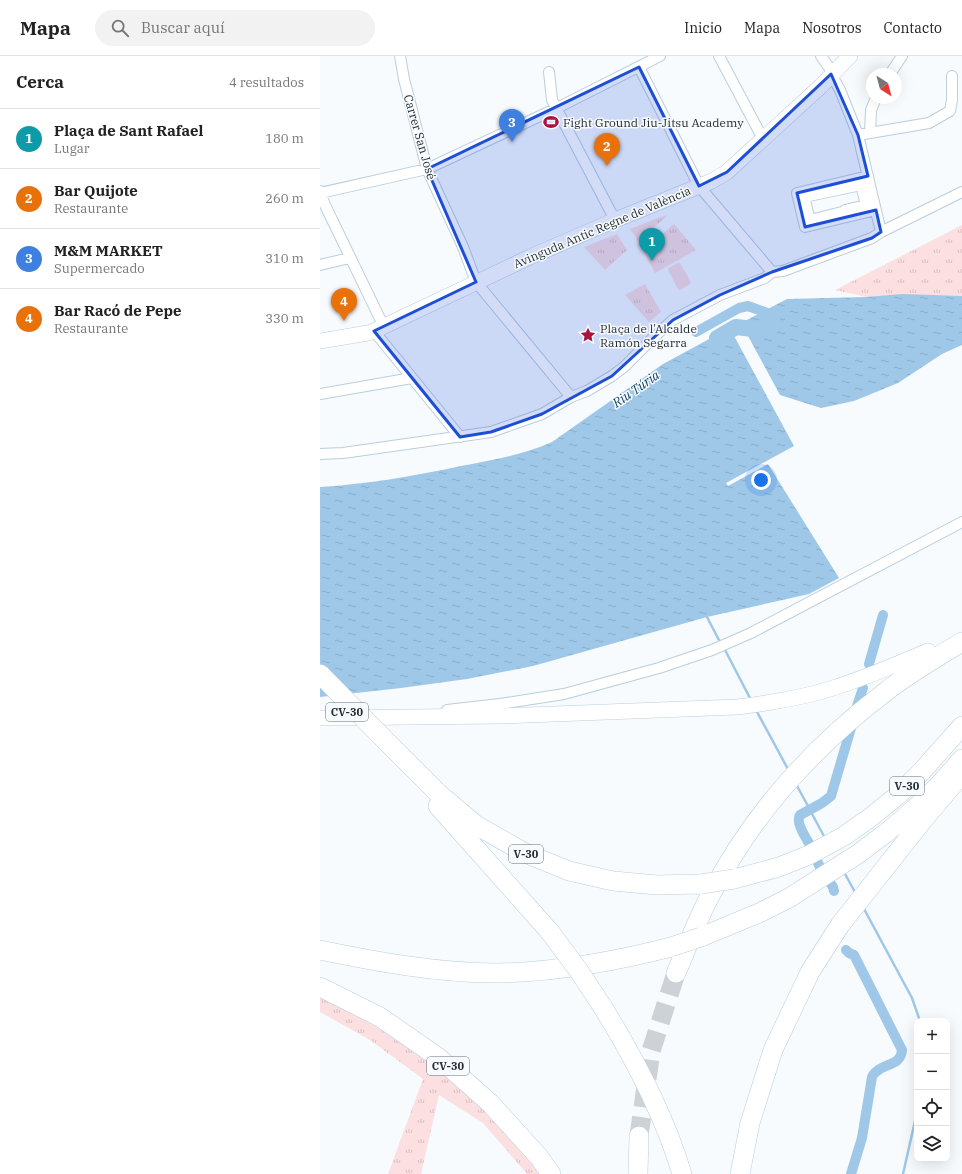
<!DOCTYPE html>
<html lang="es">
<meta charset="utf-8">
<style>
body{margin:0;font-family:"IBM Plex Serif",serif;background:#f2f2f2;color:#222}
.controls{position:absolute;right:12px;bottom:12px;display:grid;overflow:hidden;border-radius:8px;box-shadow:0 4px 16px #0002}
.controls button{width:36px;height:36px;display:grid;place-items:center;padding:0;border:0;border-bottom:1px solid #e0e0e0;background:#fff;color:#222;font:20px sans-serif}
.compass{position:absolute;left:546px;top:12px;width:36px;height:36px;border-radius:50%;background:#fff;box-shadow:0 4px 16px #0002;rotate:144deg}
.you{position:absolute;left:441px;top:424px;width:14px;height:14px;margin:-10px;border:3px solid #fff;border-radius:50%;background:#1a73e8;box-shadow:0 0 0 6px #1a73e833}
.badge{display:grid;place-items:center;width:26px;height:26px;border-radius:50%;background:#aa133e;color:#fff;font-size:13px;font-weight:700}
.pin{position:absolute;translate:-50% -33px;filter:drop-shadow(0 1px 2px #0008)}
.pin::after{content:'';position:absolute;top:21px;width:14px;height:12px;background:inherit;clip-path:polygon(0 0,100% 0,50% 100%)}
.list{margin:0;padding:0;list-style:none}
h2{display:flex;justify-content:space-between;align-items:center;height:52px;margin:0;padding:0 16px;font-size:17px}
h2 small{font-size:13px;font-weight:400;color:#767676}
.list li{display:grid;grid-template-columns:26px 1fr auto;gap:12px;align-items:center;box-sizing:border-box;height:60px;padding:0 16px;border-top:1px solid #e0e0e0}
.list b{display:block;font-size:15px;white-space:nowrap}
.list p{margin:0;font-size:13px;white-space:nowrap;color:#767676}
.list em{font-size:13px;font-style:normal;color:#767676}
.icon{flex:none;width:22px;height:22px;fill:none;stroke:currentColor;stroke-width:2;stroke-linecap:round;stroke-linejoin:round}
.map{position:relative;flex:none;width:642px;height:1118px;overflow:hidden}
header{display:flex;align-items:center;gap:24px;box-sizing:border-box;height:56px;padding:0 20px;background:#fff;border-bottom:1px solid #e0e0e0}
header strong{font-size:19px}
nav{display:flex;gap:22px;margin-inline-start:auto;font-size:14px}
.search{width:280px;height:36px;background:#f2f2f2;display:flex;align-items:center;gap:10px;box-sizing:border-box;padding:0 14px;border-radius:22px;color:#767676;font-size:15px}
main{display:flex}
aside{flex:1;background:#fff}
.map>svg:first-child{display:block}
</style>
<header>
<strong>Mapa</strong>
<div class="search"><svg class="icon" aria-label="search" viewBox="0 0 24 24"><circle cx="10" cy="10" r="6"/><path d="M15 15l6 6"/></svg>Buscar aquí</div>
<nav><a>Inicio</a><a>Mapa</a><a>Nosotros</a><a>Contacto</a></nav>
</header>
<main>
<aside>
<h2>Cerca<small>4 resultados</small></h2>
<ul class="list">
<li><span class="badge" style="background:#0f9aa8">1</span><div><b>Plaça de Sant Rafael</b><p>Lugar</p></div><em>180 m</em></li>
<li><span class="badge" style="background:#e8710a">2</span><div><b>Bar Quijote</b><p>Restaurante</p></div><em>260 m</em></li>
<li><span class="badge" style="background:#3f7fe0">3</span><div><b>M&amp;M MARKET</b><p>Supermercado</p></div><em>310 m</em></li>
<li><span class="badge" style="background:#e8710a">4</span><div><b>Bar Racó de Pepe</b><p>Restaurante</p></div><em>330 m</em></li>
</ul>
</aside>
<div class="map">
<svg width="642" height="1118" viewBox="0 0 642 1118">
<defs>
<pattern id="grass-tufts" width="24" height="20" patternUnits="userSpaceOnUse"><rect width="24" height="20" fill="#fcdfe1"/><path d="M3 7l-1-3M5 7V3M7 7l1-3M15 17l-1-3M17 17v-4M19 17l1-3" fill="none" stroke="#d8c0c2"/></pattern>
<pattern id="water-ripples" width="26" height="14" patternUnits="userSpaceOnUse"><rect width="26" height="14" fill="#9fc8e8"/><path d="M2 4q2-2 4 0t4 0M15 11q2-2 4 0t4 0" fill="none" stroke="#89acc8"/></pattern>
</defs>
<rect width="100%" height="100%" fill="#f7fbfe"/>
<path fill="url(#grass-tufts)" d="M 346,159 L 347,160 L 318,185 L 310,173 Z
M 354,168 L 376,194 L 335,217 L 323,195 Z
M 642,169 L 642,240 L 546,241 L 515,234 Z
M 297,178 L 307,194 L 285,214 L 264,191 Z
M 325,228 L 341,256 L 329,266 L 305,239 Z
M 0,939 C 39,959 74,981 109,1007 C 117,1013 126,1018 133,1025 C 165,1053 193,1085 221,1118 L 207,1118 L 163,1067 L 119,1039 L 101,1118 L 68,1118 L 103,1023 L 50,984 L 0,956 Z"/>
<path fill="#fcdfe1" d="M 358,207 L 360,207 L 371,226 L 370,228 L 360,234 L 358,233 L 348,214 L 348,212 Z"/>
<path fill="url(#water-ripples)" d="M 582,238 L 642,240 L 642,289 L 622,298 L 578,327 L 534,345 L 501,352 L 460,339 L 421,267 L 467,243 L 546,241 Z
M 415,269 L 418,273 L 410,278 L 412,279 L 413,278 L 474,390 L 406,427 L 408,430 L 448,408 L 519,522 L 489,538 L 387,561 L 213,610 L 147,623 L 81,632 L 0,641 L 0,431 C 48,428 94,420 141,410 C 172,404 203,399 232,386 L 343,308 Z"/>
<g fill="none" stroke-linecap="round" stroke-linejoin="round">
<path stroke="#9fc8e8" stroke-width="2.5" d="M 387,561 L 401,588
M 404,592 L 431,644
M 436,654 L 469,715
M 476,728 L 489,752
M 491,756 L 505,782
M 524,816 L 536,838
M 543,851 L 592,942 L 600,965
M 583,1118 L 597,1056"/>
<path stroke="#9fc8e8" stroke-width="10" d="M 376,276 L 419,252 L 428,250 L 456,260
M 549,608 L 563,559
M 537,650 L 543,632
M 490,789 C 486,782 475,766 480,759 L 502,747 L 511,740 L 531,672
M 496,803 L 502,815
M 511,828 L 513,831 L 514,835
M 526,894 L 529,897 L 534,899 L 582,994 C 581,1010 564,1007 556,1016 C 554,1017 553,1019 552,1021 L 542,1082 L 531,1118"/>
<path stroke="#9fc8e8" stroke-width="16" d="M 397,282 L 416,271 L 441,274 L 445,272"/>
<path stroke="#cdd2d6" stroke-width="19" stroke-dasharray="19 10" stroke-linecap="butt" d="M 319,1080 L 331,995 L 356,917"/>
<g stroke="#bacede" stroke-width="12">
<path id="street" d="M 80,0 L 84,23 L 107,113 L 143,191 L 156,226 L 251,341
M 399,0 L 443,83
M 501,0 L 513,17
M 319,11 L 379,130 L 452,216
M 229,16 L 232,44 L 295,164
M 511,18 L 520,34 L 538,79 L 561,176
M 570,18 L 582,0
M 550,77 L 551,54 L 556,42
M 538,79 L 609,67 L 630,55 L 632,44 L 632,20
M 548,120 L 477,137 L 485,171 L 556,154
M 541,129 L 546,149 L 525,154 L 526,155 L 490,164 L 484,141 Z
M 0,135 L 5,149 L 64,271
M 0,137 L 107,113 L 237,52 L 340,0
M 0,209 L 30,202
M 54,275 L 140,381
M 0,338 L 92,322
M 0,398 L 23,397 L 171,376 L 222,358 L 251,341 L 267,335 L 292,320 L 304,311 L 336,279 L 353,264 L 400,239 L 445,222 L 452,216 L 463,215 L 552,182 L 561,176 L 642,136
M 127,654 L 180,648 L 244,638 L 339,612 L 392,594 L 431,577 L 642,466"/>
</g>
<g stroke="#bacede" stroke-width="16">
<path id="secondary" d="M 0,285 L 48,277 L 54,275 L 210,201 L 295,164 L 392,125 L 407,116 L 501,30 L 530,0
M 0,662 L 180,660 L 417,651 C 450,647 482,642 513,632 C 546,622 577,608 608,595"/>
</g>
<g stroke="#bacede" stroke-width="20">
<path id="highway" d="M 66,685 L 119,738 L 156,769 L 205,797 L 249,815 L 293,825 L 337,829 L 381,828
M 118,750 L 230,876
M 414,823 L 459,811 L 489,799 L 524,780 L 551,761 L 578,739 L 602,715 L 642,670
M 381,881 L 439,857 L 469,842 L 538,798 L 566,777 L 593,754 L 619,729 L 642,703
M 0,894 C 58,906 118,917 177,917 C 237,916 293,906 351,891
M 356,917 C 367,892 376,866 389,842 C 430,761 492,692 564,637 C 588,618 615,602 642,586
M 0,931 L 60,961 L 119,1002 L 170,1047 L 219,1101 L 231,1118
M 282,950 C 315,1003 344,1058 362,1118
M 318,1118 L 319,1080
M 420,1118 L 430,1067 L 453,994 L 490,916 L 520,869 L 603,764 L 642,718"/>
</g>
<use href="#street" stroke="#fff" stroke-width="10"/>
<use href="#secondary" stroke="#fff" stroke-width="15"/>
<use href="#highway" stroke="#fff" stroke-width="19"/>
<g stroke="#bacede" stroke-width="20" stroke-linecap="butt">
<path id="highway-bridge" d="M 0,618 L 66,685
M 381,828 L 414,823
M 230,876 L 259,915 L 282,950
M 351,891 L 381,881"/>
</g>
<use href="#highway-bridge" stroke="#fff" stroke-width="19"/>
</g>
<path fill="#1d4ed8" fill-opacity="0.2" stroke="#1d4ed8" stroke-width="3" stroke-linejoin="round" d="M 319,11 L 379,130 L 407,116 L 511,18 L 538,79 L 548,120 L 477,137 L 485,171 L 556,154 L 561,176 L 552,182 L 452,216 L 400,239 L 353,264 L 292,320 L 222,358 L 171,376 L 140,381 L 54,275 L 156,226 L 107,113 Z"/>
<defs>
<g id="stadium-bare" transform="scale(1.2)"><path d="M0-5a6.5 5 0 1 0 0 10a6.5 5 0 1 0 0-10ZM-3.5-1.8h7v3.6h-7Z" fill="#aa133e" stroke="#f7fbfe" stroke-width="2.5" paint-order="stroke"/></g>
<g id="sight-bare" transform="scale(1.2)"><path d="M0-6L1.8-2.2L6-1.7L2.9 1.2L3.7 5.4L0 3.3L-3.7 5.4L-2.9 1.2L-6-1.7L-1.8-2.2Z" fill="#aa133e" stroke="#f7fbfe" stroke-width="2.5" paint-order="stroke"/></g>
</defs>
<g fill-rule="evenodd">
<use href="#stadium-bare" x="231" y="66"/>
<use href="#sight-bare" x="268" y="279"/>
</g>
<g text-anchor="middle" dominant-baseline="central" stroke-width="3" stroke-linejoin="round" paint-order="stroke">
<g fill="#f7fbfe" stroke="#656c71" stroke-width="1">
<rect x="6" y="647" width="42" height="18" rx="3"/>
<rect x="570" y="721" width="34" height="18" rx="3"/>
<rect x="189" y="789" width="34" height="18" rx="3"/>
<rect x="107" y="1001" width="42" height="18" rx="3"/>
</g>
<g font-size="11" font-weight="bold" fill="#262e34">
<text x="27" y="656">CV-30</text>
<text x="587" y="730">V-30</text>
<text x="206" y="798">V-30</text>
<text x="128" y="1010">CV-30</text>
</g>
<g font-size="12" fill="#262e34" stroke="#f7fbfe" text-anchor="start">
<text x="243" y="66">Fight Ground Jiu-Jitsu Academy</text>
<text x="280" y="272">Plaça de l'Alcalde<tspan x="280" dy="14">Ramón Segarra</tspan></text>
</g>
<g font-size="12" fill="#262e34" stroke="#f7fbfe">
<text transform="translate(100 81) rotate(74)">Carrer San José</text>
<text transform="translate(282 171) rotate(-23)">Avinguda Antic Regne de València</text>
</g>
<g font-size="13" font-style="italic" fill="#083c5b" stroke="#f7fbfe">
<text transform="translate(316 333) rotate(-35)">Riu Túria</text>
</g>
</g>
</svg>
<div class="controls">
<button>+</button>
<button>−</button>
<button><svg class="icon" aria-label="locate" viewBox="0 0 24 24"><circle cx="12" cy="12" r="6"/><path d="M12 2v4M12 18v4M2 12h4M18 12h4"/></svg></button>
<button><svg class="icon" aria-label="layers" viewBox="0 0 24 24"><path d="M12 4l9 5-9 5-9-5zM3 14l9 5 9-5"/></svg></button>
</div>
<svg class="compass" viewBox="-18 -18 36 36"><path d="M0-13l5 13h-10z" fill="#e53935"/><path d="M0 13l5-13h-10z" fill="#767676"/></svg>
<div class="you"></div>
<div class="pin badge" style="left:332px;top:205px;background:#0f9aa8">1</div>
<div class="pin badge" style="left:287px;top:110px;background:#e8710a">2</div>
<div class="pin badge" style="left:192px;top:86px;background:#3f7fe0">3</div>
<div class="pin badge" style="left:24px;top:265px;background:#e8710a">4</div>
</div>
</main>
